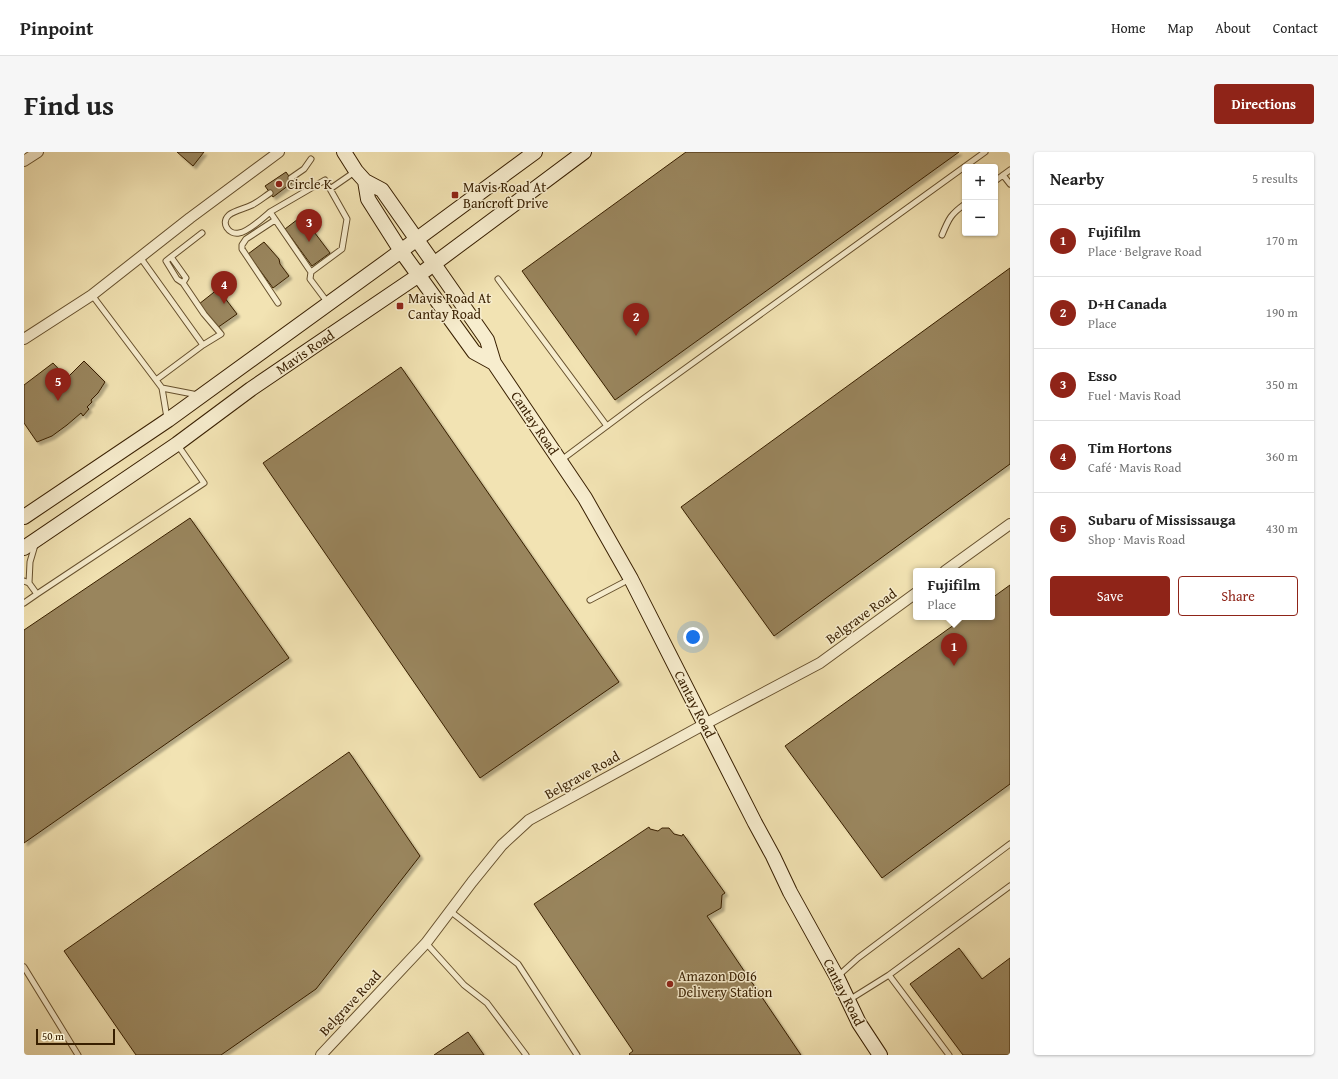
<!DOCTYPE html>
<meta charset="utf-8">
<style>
body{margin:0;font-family:"Gentium Book Plus",serif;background:#f6f6f6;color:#222}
.controls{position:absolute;right:12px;top:12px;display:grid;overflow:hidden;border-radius:4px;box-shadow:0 1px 3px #0004}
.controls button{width:36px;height:36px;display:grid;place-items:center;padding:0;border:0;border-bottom:1px solid #e0e0e0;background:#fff;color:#222;font:20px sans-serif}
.scale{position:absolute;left:12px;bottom:10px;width:79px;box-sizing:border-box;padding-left:4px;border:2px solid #381f00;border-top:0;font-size:11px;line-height:14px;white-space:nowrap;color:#381f00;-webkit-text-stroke:3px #f7edce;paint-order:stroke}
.you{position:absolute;left:669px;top:485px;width:14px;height:14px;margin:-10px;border:3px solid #fff;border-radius:50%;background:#1a73e8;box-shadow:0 0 0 6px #1a73e833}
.badge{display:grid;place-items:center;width:26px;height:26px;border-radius:50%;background:#8f2418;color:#fff;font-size:13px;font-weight:700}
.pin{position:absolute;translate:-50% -33px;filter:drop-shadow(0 1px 2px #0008)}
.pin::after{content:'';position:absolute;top:21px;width:14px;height:12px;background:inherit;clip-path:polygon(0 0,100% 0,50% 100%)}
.popup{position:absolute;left:889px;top:416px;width:82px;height:52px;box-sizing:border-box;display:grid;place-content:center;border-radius:4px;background:#fff;filter:drop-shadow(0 1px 3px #0005);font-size:13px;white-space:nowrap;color:#767676}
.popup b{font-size:15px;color:#222}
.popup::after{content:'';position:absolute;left:50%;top:100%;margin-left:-8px;border:8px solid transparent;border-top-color:#fff}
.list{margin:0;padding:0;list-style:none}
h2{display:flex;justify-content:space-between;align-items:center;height:52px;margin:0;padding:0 16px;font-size:17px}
h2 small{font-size:13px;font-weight:400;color:#767676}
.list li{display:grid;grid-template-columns:26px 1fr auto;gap:12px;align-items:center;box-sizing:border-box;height:72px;padding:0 16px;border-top:1px solid #e0e0e0}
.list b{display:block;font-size:15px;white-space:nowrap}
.list p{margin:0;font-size:13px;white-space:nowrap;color:#767676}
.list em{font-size:13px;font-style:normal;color:#767676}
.actions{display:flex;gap:8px;padding:12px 16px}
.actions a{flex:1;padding:9px 0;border:1px solid #8f2418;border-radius:4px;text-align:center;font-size:14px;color:#8f2418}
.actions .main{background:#8f2418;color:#fff}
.map{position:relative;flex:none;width:986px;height:903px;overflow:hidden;border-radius:4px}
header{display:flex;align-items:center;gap:24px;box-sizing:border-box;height:56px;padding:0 20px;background:#fff;border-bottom:1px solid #e0e0e0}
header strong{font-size:19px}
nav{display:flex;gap:22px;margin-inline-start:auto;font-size:14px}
.intro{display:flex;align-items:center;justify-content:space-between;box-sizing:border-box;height:96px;padding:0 24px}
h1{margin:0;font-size:28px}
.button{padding:10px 18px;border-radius:4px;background:#8f2418;color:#fff;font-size:14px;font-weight:700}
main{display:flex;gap:24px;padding:0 24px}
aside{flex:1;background:#fff;border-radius:4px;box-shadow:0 1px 3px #0004}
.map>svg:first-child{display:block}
</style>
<header>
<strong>Pinpoint</strong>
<nav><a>Home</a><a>Map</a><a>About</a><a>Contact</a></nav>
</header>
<div class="intro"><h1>Find us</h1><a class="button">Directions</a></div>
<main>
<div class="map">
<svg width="986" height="903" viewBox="0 0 986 903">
<defs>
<filter id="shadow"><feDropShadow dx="3" dy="3" stdDeviation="1" flood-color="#0004"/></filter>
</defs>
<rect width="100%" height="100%" fill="#f2e3b3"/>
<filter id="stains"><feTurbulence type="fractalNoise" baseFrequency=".005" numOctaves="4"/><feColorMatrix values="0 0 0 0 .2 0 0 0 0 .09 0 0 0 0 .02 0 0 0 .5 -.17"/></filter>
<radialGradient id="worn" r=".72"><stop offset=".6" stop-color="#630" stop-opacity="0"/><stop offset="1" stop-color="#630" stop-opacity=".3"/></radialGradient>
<path fill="#99855d" stroke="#381f00" filter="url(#shadow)" d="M 153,0 L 180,0 L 169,14 Z
M 662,0 L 935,0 L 591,248 L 498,119 Z
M 262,20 L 269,30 L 249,45 L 241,34 Z
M 278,64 L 306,101 L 288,114 L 261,77 Z
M 240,90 L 255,107 L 256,112 L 265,124 L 249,136 L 224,102 Z
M 986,116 L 986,312 L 750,484 L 657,355 Z
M 194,137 L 213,162 L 193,176 L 175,152 Z
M 60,209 L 81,230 L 74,241 L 67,248 L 68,250 L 63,255 L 65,257 L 59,264 L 57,261 L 43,273 L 28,284 L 13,290 L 0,271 L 0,233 L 29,211 L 43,226 Z
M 377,215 L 595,530 L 456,626 L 239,311 Z
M 166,366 L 265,506 L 0,691 L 0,478 Z
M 986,433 L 986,632 L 858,726 L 761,594 L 941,465 L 968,465 L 968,446 Z
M 325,600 L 396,704 L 292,837 L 197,903 L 112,903 L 40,799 Z
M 625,675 L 626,677 L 634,679 L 638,676 L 645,676 L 650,682 L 658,684 L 659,682 L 701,741 L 698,743 L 697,756 L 683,764 L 777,903 L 606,903 L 605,902 L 609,899 L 510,752 Z
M 935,796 L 958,827 L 986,806 L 986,903 L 939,903 L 886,832 Z
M 444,880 L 460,903 L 410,903 Z"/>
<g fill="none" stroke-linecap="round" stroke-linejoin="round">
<g stroke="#66502d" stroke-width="7">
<path id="lane" d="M 979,23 L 986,32
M 267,26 L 280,17 L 287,7
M 971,29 L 986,18
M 306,37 L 332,19
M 246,41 C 240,45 234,50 228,53 C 220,57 211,58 205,63 C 196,71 205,83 215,81 C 224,80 239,66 246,60
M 251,68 L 222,87 L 218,93 L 218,97 L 254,151
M 178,81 L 147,105 L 162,126 L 159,131 L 180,162 L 197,182 L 179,193
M 918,83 C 925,66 927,62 941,52
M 116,105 L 179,193 L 132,228
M 147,105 L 142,109 L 153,127 L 159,131
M 287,120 L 318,97 L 323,67 L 301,28 L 246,60 L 287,120 L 286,127 L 304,151
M 474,127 L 583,274
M 68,143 L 138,236 L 143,266
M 138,236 L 174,243
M 536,309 L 619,247 L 961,0
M 0,429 L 5,431 L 13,442 L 180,331 L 153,292
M 5,431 L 6,410 L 11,393
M 566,448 L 606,427
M 0,451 L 13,442
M 426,759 L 494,812 L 553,903
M 402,791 L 440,833 L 463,851 L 502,903
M 0,815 L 54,903
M 814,824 L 834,806 L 986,692
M 825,848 L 865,823
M 925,903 L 865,823 L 986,734"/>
</g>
<g stroke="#66502d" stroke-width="12">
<path id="street" d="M 0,9 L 14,0
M 0,187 L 68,143 L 166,66 L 255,0
M 921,419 L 986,372
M 297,903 L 402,791 L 448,730 L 478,693 L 505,668 L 681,572 L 796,511 L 892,441"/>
</g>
<g stroke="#381f00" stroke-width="16">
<path id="secondary" d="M 320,0 L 332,19 L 341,29 L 358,38 L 410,112 L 463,188 L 470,211 L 561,346 L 607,427 L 731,671 L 749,704 L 766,740 L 813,825 L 835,871 L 856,903
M 341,29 L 344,47 L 377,99 L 450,200 L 470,211
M 0,365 L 144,268 L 366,107 L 511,0
M 0,396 L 153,292 L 227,237 L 395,123 L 560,0"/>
</g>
<use href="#lane" stroke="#f7edce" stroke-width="5"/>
<use href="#street" stroke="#f7edce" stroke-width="10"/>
<use href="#secondary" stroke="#f7edce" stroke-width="14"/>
</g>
<g fill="#8f2418" stroke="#f7edce" stroke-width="1.5">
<circle cx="255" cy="32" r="4"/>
<rect x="427" y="39" width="8" height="8" rx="2"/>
<rect x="372" y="150" width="8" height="8" rx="2"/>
<circle cx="646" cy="832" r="4"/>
</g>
<g text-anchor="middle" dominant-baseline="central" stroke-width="3" stroke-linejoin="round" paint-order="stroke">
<g font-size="14" fill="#381f00" stroke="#f7edce" text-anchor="start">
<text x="263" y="32">Circle K</text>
<text x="439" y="35">Mavis Road At<tspan x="439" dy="16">Bancroft Drive</tspan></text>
<text x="384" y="146">Mavis Road At<tspan x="384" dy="16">Cantay Road</tspan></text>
<text x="654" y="824">Amazon DOI6<tspan x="654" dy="16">Delivery Station</tspan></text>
</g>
<g font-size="14" fill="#381f00" stroke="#f7edce">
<text transform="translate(281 200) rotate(-34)">Mavis Road</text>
<text transform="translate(511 271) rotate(56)">Cantay Road</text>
<text transform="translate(837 464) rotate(-36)">Belgrave Road</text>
<text transform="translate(671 552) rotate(63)">Cantay Road</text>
<text transform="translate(558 623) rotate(-29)">Belgrave Road</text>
<text transform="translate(820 840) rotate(63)">Cantay Road</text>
<text transform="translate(326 851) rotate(-47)">Belgrave Road</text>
</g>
</g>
<rect width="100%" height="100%" filter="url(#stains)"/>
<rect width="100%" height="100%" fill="url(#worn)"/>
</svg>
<div class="controls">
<button>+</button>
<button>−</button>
</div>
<div class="scale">50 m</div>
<div class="you"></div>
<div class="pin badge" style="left:930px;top:514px">1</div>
<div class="popup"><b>Fujifilm</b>Place</div>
<div class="pin badge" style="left:612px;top:184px">2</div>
<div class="pin badge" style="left:285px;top:90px">3</div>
<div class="pin badge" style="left:200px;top:152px">4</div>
<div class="pin badge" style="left:34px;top:249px">5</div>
</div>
<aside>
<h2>Nearby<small>5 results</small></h2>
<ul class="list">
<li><span class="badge">1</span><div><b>Fujifilm</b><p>Place · Belgrave Road</p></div><em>170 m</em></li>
<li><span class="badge">2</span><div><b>D+H Canada</b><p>Place</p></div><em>190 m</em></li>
<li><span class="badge">3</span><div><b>Esso</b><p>Fuel · Mavis Road</p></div><em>350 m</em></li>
<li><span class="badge">4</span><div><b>Tim Hortons</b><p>Café · Mavis Road</p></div><em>360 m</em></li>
<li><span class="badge">5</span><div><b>Subaru of Mississauga</b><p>Shop · Mavis Road</p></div><em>430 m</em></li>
</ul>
<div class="actions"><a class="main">Save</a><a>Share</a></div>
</aside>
</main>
